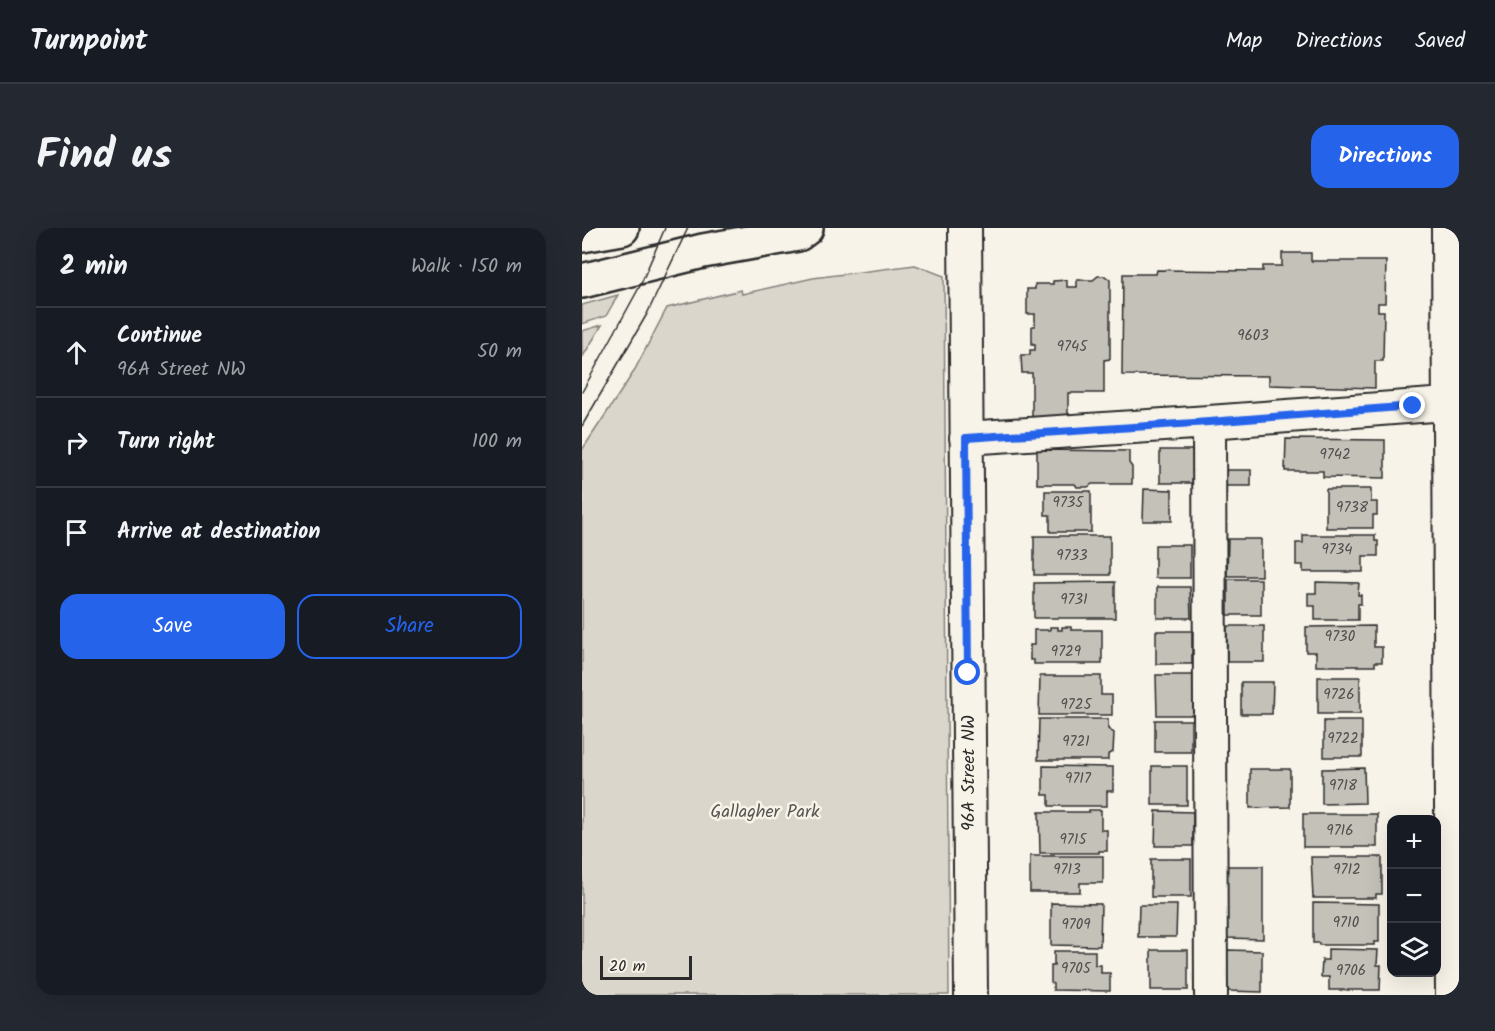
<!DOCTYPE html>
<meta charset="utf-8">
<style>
body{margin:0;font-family:Kalam,sans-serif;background:#242831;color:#f1f3f6}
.controls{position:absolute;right:18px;bottom:18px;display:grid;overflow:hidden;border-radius:12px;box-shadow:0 6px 24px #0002}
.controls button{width:54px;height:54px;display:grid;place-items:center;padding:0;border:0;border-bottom:2px solid #363941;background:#171b24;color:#f1f3f6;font:30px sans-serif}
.scale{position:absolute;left:18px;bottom:15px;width:92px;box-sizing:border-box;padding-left:6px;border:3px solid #2b2b2b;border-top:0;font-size:16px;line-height:21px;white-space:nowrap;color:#2b2b2b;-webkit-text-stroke:4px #f7f3e8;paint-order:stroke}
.stop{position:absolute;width:18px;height:18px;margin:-14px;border:4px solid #2563eb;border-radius:50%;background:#fff}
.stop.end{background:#2563eb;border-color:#fff;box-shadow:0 2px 6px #0008}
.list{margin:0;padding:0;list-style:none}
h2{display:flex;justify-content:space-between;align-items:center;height:78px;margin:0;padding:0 24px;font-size:26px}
h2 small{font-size:20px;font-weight:400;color:#9ea1a6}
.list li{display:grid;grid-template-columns:39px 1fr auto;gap:18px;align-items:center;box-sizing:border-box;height:90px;padding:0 24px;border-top:2px solid #363941}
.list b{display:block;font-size:22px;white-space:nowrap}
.list p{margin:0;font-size:20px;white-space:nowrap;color:#9ea1a6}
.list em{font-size:20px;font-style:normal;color:#9ea1a6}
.actions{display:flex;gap:12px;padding:18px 24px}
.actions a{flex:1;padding:14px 0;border:2px solid #2563eb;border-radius:18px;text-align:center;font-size:21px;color:#2563eb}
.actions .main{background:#2563eb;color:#fff}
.icon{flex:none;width:33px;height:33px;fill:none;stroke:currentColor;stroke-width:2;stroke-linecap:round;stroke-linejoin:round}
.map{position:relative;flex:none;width:877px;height:767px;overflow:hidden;border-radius:18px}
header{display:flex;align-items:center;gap:36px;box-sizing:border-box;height:84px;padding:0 30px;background:#171b24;border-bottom:2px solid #363941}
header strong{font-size:28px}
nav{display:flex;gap:33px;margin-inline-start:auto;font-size:21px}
.intro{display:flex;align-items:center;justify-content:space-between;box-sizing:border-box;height:144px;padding:0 36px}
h1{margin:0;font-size:42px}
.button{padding:15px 27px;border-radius:18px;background:#2563eb;color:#fff;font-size:21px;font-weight:700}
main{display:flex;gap:36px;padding:0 36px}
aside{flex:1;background:#171b24;border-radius:18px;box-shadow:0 6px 24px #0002}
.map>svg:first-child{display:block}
</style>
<header>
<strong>Turnpoint</strong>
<nav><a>Map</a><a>Directions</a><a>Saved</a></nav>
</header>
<div class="intro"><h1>Find us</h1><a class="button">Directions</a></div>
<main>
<aside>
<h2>2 min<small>Walk · 150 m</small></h2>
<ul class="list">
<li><svg class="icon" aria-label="ahead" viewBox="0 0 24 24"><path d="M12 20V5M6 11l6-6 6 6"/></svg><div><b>Continue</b><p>96A Street NW</p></div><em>50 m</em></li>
<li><svg class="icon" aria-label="right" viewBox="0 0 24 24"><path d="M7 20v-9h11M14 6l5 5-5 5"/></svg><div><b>Turn right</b></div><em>100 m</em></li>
<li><svg class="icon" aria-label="arrive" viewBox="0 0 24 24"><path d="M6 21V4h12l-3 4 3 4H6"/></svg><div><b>Arrive at destination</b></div></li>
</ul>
<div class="actions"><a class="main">Save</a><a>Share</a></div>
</aside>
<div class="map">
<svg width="877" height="767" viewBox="0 0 877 767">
<rect width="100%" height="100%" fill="#f7f3e8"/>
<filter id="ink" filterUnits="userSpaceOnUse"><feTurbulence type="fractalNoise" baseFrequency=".0167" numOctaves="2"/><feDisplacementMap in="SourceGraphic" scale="12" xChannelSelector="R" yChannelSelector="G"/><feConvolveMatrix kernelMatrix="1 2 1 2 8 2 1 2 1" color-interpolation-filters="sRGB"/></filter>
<g filter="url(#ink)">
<path fill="#dad6cc" stroke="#82807c" stroke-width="1.5" d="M 333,37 L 362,48 L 367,767 L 0,767 L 0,222 L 51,145 L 85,80 L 159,62 L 160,66 L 231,50 Z
M 36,67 L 24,88 L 0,96 L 0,77 Z
M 20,97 L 0,130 L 0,103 Z"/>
<path fill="#c4c1b9" stroke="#2b2b2b" stroke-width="1.5" d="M 700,25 L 729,25 L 729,33 L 804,33 L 803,75 L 796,75 L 796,83 L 802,83 L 801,133 L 793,133 L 793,160 L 687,157 L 687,148 L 540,147 L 541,46 L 574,46 L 575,42 L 681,43 L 681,38 L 700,38 Z
M 516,48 L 523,48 L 528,52 L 528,131 L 522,132 L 522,165 L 486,165 L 486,190 L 450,190 L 450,145 L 440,145 L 439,127 L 448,127 L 448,122 L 453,122 L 453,116 L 450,116 L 450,98 L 453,98 L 453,86 L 445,86 L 445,61 L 453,61 L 453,56 L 471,56 L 471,53 L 485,52 L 485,59 L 495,59 L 495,52 L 511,52 Z
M 704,211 L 803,212 L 803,250 L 741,249 L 741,243 L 703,243 Z
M 455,222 L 547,223 L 547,235 L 550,239 L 550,256 L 510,256 L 506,259 L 495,259 L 493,256 L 455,256 Z
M 578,222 L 612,222 L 612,255 L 578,255 Z
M 643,242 L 669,242 L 669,258 L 643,258 Z
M 562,261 L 590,262 L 590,293 L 561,293 Z
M 744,261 L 789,261 L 789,274 L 795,274 L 795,287 L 791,287 L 791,300 L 744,300 Z
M 463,263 L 509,263 L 509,304 L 468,304 L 468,287 L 463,287 Z
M 721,307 L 793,307 L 793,313 L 796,313 L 796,328 L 781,328 L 781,344 L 721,344 L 721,337 L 714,337 L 714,315 L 721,315 Z
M 452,308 L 528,308 L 528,347 L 452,347 Z
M 646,311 L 679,311 L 679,348 L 645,348 Z
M 573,317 L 608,317 L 608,350 L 573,350 Z
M 646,351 L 679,351 L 679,387 L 646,387 Z
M 533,354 L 533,390 L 452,390 L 452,355 Z
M 734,354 L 777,355 L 776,367 L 779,367 L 779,376 L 776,376 L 776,392 L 733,392 L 733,378 L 726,378 L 726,365 L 734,365 Z
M 575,359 L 608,359 L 609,390 L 575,390 Z
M 645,398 L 682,398 L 682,434 L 645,434 Z
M 792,398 L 792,419 L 800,419 L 800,434 L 793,434 L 793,438 L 734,438 L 734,424 L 724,424 L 724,399 Z
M 468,399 L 476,399 L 476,402 L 480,402 L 480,399 L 489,399 L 489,402 L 520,402 L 520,436 L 452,436 L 452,432 L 448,432 L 448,417 L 452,417 L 452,402 L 468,402 Z
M 574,403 L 610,403 L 610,436 L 574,436 Z
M 574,447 L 611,447 L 611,487 L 575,487 Z
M 458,448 L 519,448 L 519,467 L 530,467 L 530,487 L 457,487 Z
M 736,449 L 778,449 L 778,486 L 736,486 Z
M 659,454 L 691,454 L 690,486 L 659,486 Z
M 457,491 L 526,491 L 526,501 L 532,505 L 531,524 L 526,527 L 526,532 L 456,532 Z
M 573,492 L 609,492 L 609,524 L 573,524 Z
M 742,493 L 780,493 L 780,529 L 742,529 Z
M 461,538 L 531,539 L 531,563 L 525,563 L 525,578 L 467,578 L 467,567 L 461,567 Z
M 570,538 L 605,538 L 605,577 L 570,577 Z
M 782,540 L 783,575 L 740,576 L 740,541 Z
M 668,541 L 708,541 L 708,579 L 668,580 Z
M 507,582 L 519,582 L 519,602 L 525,602 L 525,623 L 517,623 L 517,625 L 458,625 L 457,584 L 507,584 Z
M 574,583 L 611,584 L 611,618 L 573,618 Z
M 721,586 L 795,586 L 795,619 L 721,619 Z
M 448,628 L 521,628 L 521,655 L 498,655 L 498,664 L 448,664 Z
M 729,629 L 800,629 L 800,666 L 794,666 L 794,670 L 731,670 Z
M 569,631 L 609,631 L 609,669 L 569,669 Z
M 645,638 L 681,638 L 681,711 L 645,710 Z
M 469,675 L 519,676 L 518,718 L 469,717 Z
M 731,675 L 797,676 L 797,714 L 792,714 L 792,717 L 737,717 L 737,715 L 731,715 Z
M 557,677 L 595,677 L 594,709 L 556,709 Z
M 746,721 L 796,722 L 795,737 L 799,737 L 798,762 L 747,762 L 747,749 L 739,749 L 740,732 L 746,732 Z
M 569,722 L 606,722 L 606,762 L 569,762 Z
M 645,722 L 680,723 L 680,764 L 645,763 Z
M 472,723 L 513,723 L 513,737 L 519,737 L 519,745 L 528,745 L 528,763 L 471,762 L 471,756 L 469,755 L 469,738 L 472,738 Z"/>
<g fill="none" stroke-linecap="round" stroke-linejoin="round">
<g stroke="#2b2b2b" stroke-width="36">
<path id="minor" d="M 383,0 L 389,767
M 866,0 L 870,767
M 627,194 L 629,767
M 384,210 L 627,194 L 877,175"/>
</g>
<g stroke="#2b2b2b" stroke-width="38">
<path id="major" d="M 0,7 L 40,0
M 0,53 L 121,23 L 216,6 L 224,0"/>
</g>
<use href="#minor" stroke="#f7f3e8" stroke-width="32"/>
<use href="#major" stroke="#f7f3e8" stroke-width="33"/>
<path stroke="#2b2b2b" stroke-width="1.5" d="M 0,164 L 58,58 L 83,0
M 0,198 L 65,86 L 106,0"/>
</g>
</g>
<g fill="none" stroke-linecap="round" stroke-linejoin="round" filter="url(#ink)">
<path stroke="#2563eb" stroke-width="8" d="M 386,445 L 384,210 L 627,194 L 831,178"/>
</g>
<g text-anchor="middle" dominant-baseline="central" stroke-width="5" stroke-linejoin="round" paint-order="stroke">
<g font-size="15" fill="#51504e">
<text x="671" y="108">9603</text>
<text x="490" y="119">9745</text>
<text x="753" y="227">9742</text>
<text x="486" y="275">9735</text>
<text x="770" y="280">9738</text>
<text x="755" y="322">9734</text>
<text x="490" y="328">9733</text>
<text x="492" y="372">9731</text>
<text x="758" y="409">9730</text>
<text x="484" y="424">9729</text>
<text x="757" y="467">9726</text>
<text x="494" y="477">9725</text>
<text x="761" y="511">9722</text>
<text x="494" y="514">9721</text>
<text x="496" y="551">9717</text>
<text x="761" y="558">9718</text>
<text x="758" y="603">9716</text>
<text x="491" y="612">9715</text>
<text x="485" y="642">9713</text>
<text x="765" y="642">9712</text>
<text x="764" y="695">9710</text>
<text x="494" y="697">9709</text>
<text x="494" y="741">9705</text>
<text x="769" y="743">9706</text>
</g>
<g font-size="18" fill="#2b2b2b" stroke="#f7f3e8">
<text transform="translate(387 545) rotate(-90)">96A Street NW</text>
</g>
<g font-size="18" fill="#575653" stroke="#f7f3e8">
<text x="183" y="584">Gallagher Park</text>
</g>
</g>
</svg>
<div class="controls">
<button>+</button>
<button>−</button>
<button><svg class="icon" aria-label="layers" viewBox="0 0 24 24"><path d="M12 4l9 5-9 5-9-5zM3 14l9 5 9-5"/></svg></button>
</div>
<div class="scale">20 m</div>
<div class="stop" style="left:386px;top:445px"></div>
<div class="stop end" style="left:831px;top:178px"></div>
</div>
</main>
